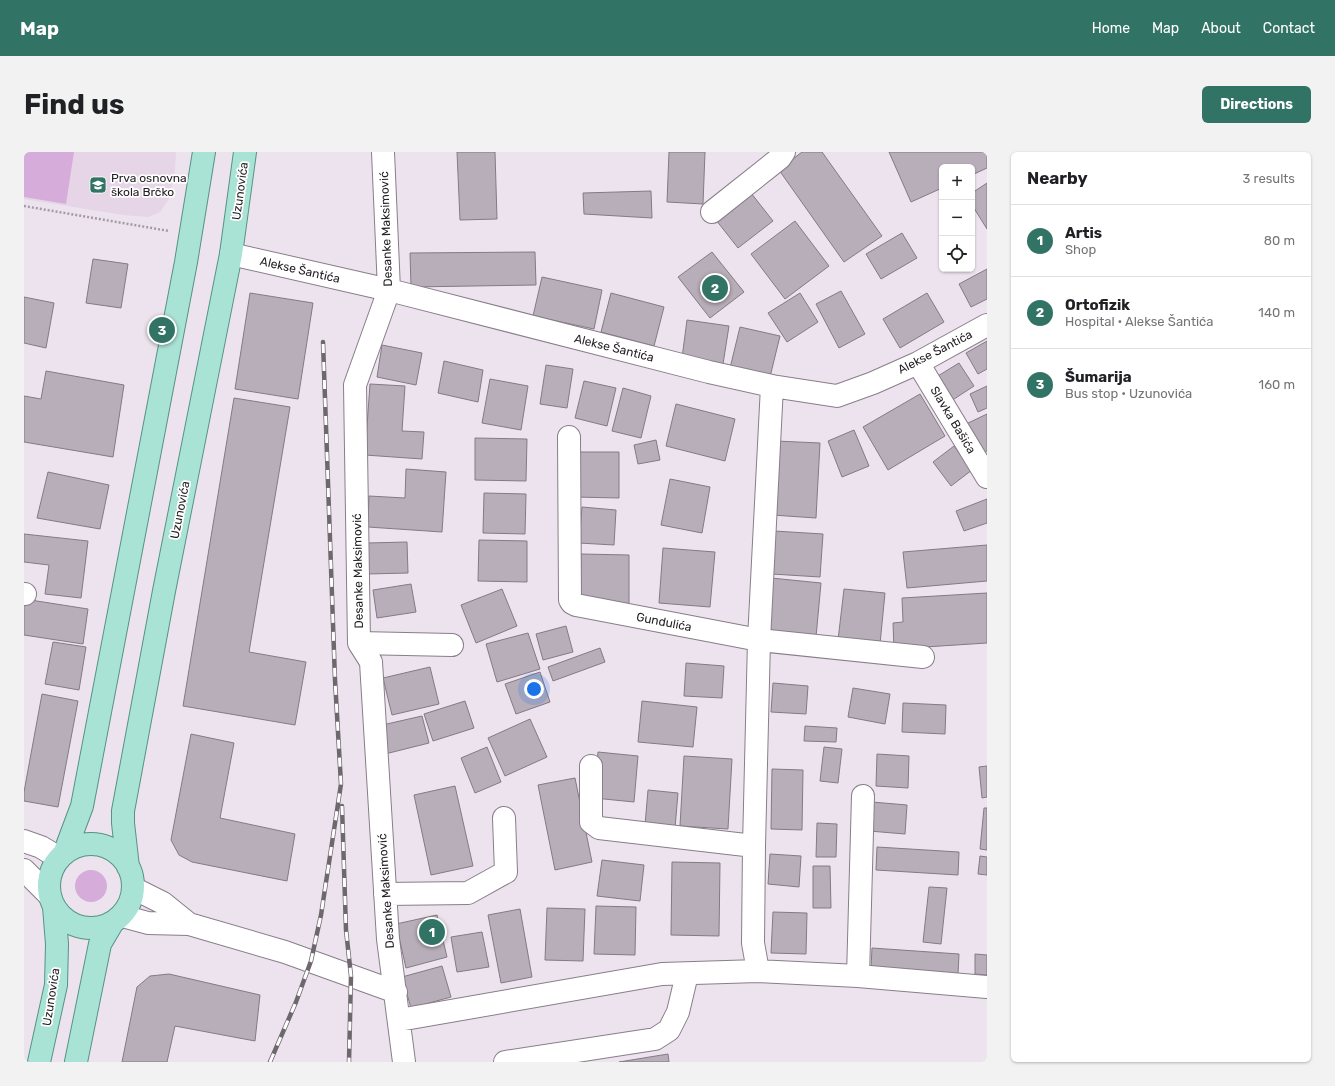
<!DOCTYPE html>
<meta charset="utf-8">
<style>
body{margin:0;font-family:Rubik,sans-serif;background:#f2f2f2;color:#202124}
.controls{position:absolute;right:12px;top:12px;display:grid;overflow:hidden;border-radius:6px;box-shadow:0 1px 3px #0004}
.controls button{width:36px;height:36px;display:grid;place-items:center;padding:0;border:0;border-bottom:1px solid #e0e0e0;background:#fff;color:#202124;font:20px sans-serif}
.you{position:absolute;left:510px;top:537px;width:14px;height:14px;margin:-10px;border:3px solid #fff;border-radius:50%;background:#1a73e8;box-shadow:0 0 0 6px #1a73e833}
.badge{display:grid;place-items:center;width:26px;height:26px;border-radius:50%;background:#317364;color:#fff;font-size:13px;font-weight:700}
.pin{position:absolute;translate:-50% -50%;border:2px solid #fff;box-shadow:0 1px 4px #0006}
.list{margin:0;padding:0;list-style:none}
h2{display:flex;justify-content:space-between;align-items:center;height:52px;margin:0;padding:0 16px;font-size:17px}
h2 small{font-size:13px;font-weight:400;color:#757577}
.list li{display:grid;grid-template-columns:26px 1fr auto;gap:12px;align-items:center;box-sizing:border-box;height:72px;padding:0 16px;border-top:1px solid #e0e0e0}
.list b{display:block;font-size:15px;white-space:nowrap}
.list p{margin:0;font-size:13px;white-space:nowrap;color:#757577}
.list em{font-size:13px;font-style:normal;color:#757577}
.icon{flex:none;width:22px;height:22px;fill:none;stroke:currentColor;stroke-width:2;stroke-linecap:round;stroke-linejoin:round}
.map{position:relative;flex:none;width:963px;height:910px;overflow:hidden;border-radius:6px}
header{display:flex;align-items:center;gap:24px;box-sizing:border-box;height:56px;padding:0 20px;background:#317364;color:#fff}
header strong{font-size:19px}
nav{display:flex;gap:22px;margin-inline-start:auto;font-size:14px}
.intro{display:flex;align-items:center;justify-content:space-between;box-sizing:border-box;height:96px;padding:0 24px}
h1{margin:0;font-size:28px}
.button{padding:10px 18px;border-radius:6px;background:#317364;color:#fff;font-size:14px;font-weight:700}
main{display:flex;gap:24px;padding:0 24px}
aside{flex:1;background:#fff;border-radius:6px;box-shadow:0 1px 3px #0004}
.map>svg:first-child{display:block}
</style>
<header>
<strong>Map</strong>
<nav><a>Home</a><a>Map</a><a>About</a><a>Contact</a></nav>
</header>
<div class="intro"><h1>Find us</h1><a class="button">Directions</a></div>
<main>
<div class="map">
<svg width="963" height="910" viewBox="0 0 963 910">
<rect width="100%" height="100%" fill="#ede3ee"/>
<path fill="#e5d5e6" d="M 0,0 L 152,0 L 151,18 L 145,47 L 136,60 L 124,65 L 99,63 L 0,47 Z"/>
<path fill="#d6acda" d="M 0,0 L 50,0 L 42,52 L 0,45 Z
M51 734a16 16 0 1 1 32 0a16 16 0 1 1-32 0Z"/>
<path fill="#b8aeb9" stroke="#847a84" d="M 433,0 L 471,0 L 473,67 L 436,68 Z
M 645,0 L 681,0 L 679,52 L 643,50 Z
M 778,0 L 798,0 L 858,84 L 820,110 L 755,18 Z
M 865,0 L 963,0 L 963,16 L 948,23 L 948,15 L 918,15 L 918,36 L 887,50 Z
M 963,31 L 963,77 L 948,53 L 948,41 Z
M 627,39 L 628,66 L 560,62 L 559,41 Z
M 727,41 L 749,69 L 714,96 L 692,68 Z
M 771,69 L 805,114 L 761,147 L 727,102 Z
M 878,81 L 893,106 L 857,127 L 842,102 Z
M 511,100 L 512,133 L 387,135 L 386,101 Z
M 688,100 L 720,140 L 686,166 L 654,125 Z
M 69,107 L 104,112 L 97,156 L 62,151 Z
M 963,117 L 963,147 L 947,155 L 935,132 Z
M 518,125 L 578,138 L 570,177 L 509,164 Z
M 817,139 L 841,182 L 815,196 L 792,152 Z
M 226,141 L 289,151 L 274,247 L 211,237 Z
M 587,141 L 640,155 L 630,194 L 577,180 Z
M 776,141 L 794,170 L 763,190 L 744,161 Z
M 903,141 L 920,170 L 876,196 L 859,167 Z
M 0,145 L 30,151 L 22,196 L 0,191 Z
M 663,168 L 705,174 L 699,212 L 658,206 Z
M 716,175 L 756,184 L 746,225 L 706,216 Z
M 963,189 L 963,217 L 954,222 L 942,201 Z
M 358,193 L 398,201 L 392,233 L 353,225 Z
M 420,209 L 459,218 L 454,250 L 414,241 Z
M 935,211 L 950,234 L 924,251 L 909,227 Z
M 522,213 L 549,217 L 543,256 L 516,252 Z
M 22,219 L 100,233 L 89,305 L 0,290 L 0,244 L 17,247 Z
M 466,227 L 504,234 L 497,278 L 458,271 Z
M 560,229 L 592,236 L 583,274 L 551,266 Z
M 346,232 L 381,234 L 378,279 L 400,280 L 398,307 L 341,303 Z
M 963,234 L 963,256 L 954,260 L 946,242 Z
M 599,236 L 627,244 L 617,286 L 588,279 Z
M 896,242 L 921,284 L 864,318 L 839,275 Z
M 210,246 L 266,255 L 225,500 L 282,510 L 271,573 L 159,554 Z
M 652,252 L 711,267 L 701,309 L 642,294 Z
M 963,262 L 963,299 L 955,303 L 940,273 Z
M 830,278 L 845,314 L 818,325 L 804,289 Z
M 451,286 L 503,287 L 502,329 L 451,328 Z
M 632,288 L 636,308 L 614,312 L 610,293 Z
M 752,289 L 796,291 L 792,366 L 748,363 Z
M 930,294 L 948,318 L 927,334 L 909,310 Z
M 550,300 L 595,300 L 595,346 L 550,345 Z
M 382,317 L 422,320 L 418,380 L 344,375 L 345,344 L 381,346 Z
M 24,320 L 85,333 L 76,377 L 13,366 Z
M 646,327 L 686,335 L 678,381 L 637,373 Z
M 460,341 L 502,342 L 501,382 L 459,381 Z
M 963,347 L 963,371 L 940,379 L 932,359 Z
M 558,355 L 592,358 L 590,393 L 555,391 Z
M 750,379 L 799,382 L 796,425 L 748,422 Z
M 0,382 L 64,389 L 57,446 L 21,442 L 25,413 L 0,410 Z
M 455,388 L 503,389 L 503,430 L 454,429 Z
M 383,390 L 384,421 L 343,422 L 343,391 Z
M 963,393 L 963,429 L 883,436 L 879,400 Z
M 639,396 L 691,400 L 686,455 L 635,451 Z
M 557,402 L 605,403 L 605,455 L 556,454 Z
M 747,426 L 797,431 L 792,485 L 741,480 Z
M 387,432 L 392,460 L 353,466 L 349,438 Z
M 478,437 L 493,474 L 452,491 L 437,453 Z
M 820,437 L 861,441 L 856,492 L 814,488 Z
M 963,441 L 963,491 L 870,497 L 869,471 L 879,470 L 878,446 Z
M 0,447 L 64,457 L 59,492 L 0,483 Z
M 542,474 L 549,500 L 519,508 L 512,482 Z
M 504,481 L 516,517 L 473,530 L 462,492 Z
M 29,490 L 62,495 L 55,538 L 21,532 Z
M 576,496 L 581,510 L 529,529 L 524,515 Z
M 662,511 L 700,514 L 698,546 L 660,544 Z
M 406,515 L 415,552 L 368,563 L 359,526 Z
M 516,520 L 526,550 L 492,562 L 481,532 Z
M 749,531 L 784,534 L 782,562 L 747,560 Z
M 829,536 L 866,542 L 861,572 L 824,565 Z
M 18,542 L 54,549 L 34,655 L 0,649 L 0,640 Z
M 441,549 L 450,576 L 409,589 L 400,562 Z
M 618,549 L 673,555 L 669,595 L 614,590 Z
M 879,551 L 922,553 L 921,582 L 878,580 Z
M 398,564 L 405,591 L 361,602 L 354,574 Z
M 506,567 L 523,605 L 481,624 L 464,586 Z
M 781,574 L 813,576 L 812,590 L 780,589 Z
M 167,582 L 210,591 L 196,666 L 271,682 L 263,729 L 168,710 L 155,703 L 147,688 Z
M 463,595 L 477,630 L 451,641 L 437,606 Z
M 800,595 L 818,597 L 814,631 L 796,629 Z
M 574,600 L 614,604 L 610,650 L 570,646 Z
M 853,602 L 885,604 L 884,636 L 852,634 Z
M 660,604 L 708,607 L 704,677 L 656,674 Z
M 963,614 L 963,645 L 958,646 L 955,615 Z
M 748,617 L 779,618 L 778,678 L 747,677 Z
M 551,626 L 568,710 L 531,718 L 514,633 Z
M 431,634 L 449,714 L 407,723 L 390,643 Z
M 624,638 L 654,641 L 651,676 L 621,673 Z
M 848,650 L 883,653 L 881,682 L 845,679 Z
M 960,656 L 963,656 L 963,698 L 956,697 Z
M 793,671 L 813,672 L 812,705 L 792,705 Z
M 853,695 L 935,700 L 934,723 L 852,718 Z
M 746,702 L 777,704 L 775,735 L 744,732 Z
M 956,704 L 963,705 L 963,723 L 954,722 Z
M 578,708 L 620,713 L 616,749 L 573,744 Z
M 648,710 L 696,711 L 695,784 L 647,783 Z
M 789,714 L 806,714 L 807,756 L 789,756 Z
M 905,735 L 923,736 L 917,792 L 899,790 Z
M 572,754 L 612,755 L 611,803 L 570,802 Z
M 523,756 L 561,757 L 559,809 L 521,808 Z
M 496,757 L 508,825 L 477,831 L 464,763 Z
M 749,760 L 783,761 L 782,802 L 747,801 Z
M 413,763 L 423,805 L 382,816 L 372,772 Z
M 458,780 L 465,815 L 433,820 L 427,785 Z
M 848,796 L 935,802 L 934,822 L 847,816 Z
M 951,802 L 963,803 L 963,823 L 951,822 Z
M 418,814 L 427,845 L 387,856 L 378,825 Z
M 145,822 L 236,843 L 231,889 L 151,874 L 143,910 L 98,910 L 113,835 L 126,824 Z
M 644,902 L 645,910 L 595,910 Z"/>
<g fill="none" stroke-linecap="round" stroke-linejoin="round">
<g stroke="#887e89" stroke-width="24">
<path id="minor" d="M 359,0 L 365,138 L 331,233 L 335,491 L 347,510 L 364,787 L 380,910
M 688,60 L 756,6 L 760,0
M 207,102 L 365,138 L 685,220 L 748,234 L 813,244 L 849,231 L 894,211 L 963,173
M 894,211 L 963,325
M 545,285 L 546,448 L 548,451 L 552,453 L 735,488 L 899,505
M 0,442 L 1,442
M 335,491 L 428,493
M 567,614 L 567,670 L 575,676 L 730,694
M 0,689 L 17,695 L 35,706
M 0,718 L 25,743
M 109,736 L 139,751 L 165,772
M 361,742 L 444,741 L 482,720 L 480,666
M 98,764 L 124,771 L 165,772 L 261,800 L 372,840
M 734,819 L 729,791 L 730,694 L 735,488 L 748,234
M 834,824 L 839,644
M 375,868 L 638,822 L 734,819 L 834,824 L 963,835
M 481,910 L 631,887 L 645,878 L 654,860 L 663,822"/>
</g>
<g stroke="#559385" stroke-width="24">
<path id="major" d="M25 734a42 42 0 1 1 84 0a42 42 0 1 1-84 0Z
M 40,702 L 58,654 L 162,110 L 180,0
M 104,715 L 99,671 L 99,659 L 140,439 L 207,102 L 221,0
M 15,910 L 32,833 L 33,792 L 30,755
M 52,910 L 76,792 L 89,770"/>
</g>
<path stroke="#a39ba3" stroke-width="2.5" stroke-dasharray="2 2" stroke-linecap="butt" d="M 0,54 L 145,79"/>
<use href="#minor" stroke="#fff" stroke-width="22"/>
<use href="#major" stroke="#a9e3d5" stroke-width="22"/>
<g stroke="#6e686e" stroke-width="4.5">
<path id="rail" d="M 318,654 L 322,778 L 327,824 L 325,910
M 246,910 L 272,850 L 287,809 L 297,763 L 317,632 L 311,528 L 299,190"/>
</g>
<use href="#rail" stroke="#fff" stroke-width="3" stroke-dasharray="9" stroke-linecap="butt"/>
</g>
<defs>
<g id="school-square" transform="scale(0.9)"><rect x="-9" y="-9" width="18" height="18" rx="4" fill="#317364" stroke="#fff"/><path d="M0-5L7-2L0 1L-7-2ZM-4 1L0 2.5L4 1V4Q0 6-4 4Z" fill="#fff"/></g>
</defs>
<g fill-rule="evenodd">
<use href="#school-square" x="74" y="33"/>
</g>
<g text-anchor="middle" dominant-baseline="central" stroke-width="3.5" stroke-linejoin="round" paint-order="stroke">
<g font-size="12" fill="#252125" stroke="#fff" text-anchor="start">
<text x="87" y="26">Prva osnovna<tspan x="87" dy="14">škola Brčko</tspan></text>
</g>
<g font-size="12" fill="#252125" stroke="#fff">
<text transform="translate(216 39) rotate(-82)">Uzunovića</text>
<text transform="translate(362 77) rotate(-92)">Desanke Maksimović</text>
<text transform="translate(276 118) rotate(13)">Alekse Šantića</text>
<text transform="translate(590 196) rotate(14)">Alekse Šantića</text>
<text transform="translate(911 200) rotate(-27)">Alekse Šantića</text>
<text transform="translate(929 268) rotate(59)">Slavka Bašića</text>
<text transform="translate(156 358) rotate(-79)">Uzunovića</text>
<text transform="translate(334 419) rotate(-91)">Desanke Maksimović</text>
<text transform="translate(640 470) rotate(11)">Gundulića</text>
<text transform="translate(362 739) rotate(-94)">Desanke Maksimović</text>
<text transform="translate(27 845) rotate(-81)">Uzunovića</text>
</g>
</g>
</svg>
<div class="controls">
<button>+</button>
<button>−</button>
<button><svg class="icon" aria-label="locate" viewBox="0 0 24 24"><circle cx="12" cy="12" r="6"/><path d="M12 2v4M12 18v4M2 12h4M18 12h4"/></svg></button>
</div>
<div class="you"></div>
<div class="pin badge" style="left:408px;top:780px">1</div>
<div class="pin badge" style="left:691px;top:136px">2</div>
<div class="pin badge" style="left:138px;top:178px">3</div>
</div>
<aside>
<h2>Nearby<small>3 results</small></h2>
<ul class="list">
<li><span class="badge">1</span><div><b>Artis</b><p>Shop</p></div><em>80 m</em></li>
<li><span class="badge">2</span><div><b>Ortofizik</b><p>Hospital · Alekse Šantića</p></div><em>140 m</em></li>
<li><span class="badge">3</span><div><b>Šumarija</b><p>Bus stop · Uzunovića</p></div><em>160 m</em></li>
</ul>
</aside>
</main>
